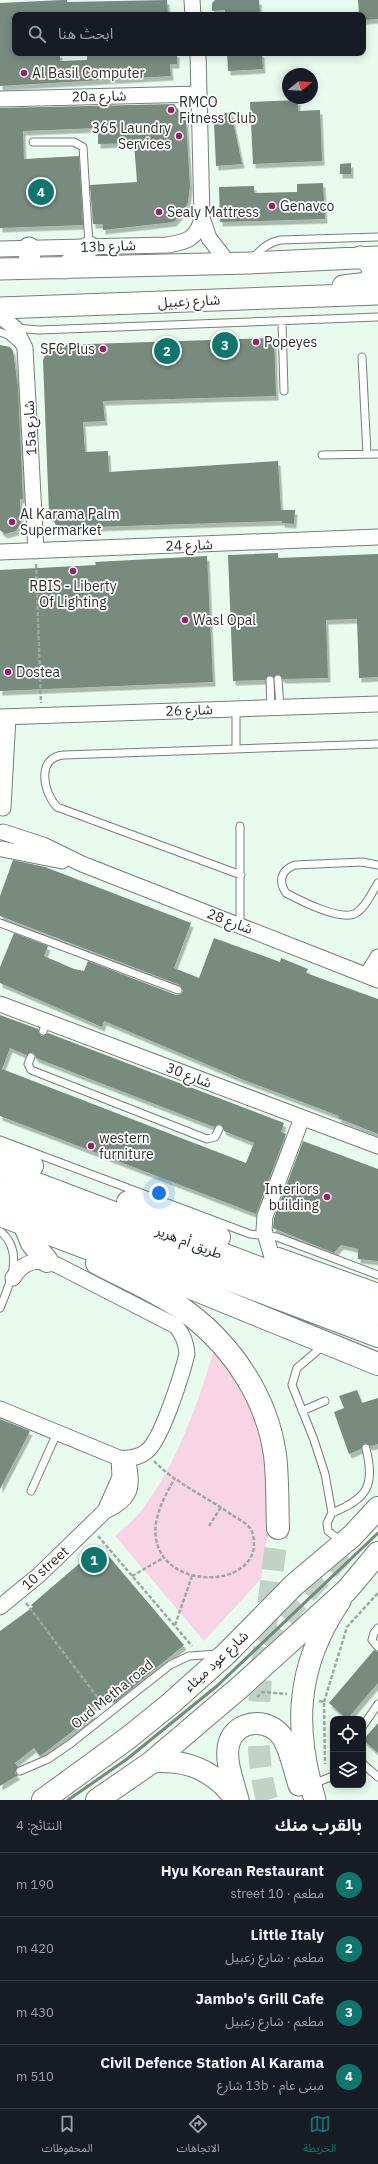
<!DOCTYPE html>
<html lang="ar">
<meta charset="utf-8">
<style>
body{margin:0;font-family:"IBM Plex Sans","Noto Sans Arabic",sans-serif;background:#242831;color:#f1f3f6;direction:rtl}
.controls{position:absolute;right:12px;bottom:12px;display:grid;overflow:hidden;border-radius:8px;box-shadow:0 2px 10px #0003}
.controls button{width:36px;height:36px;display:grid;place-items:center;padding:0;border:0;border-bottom:1px solid #363941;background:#171b24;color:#f1f3f6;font:20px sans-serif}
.compass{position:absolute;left:282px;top:68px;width:36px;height:36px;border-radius:50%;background:#171b24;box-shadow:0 2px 10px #0003;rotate:72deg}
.you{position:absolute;left:159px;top:1193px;width:14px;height:14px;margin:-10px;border:3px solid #fff;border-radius:50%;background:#1a73e8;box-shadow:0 0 0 6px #1a73e833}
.badge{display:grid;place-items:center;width:26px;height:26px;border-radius:50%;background:#0f766e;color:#fff;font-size:13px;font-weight:700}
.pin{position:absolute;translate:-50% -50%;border:2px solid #fff;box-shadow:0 1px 4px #0006}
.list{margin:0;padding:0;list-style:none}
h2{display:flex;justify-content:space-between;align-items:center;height:52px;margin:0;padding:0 16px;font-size:17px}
h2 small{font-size:13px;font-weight:400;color:#9ea1a6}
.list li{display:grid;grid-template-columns:26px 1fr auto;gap:12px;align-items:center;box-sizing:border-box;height:64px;padding:0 16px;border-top:1px solid #363941}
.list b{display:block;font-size:15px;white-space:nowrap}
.list p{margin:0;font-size:13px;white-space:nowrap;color:#9ea1a6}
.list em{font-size:13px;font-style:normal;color:#9ea1a6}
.icon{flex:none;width:22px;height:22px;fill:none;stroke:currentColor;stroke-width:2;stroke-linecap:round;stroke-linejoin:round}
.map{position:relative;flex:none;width:378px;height:1800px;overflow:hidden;direction:ltr}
.search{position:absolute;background:#171b24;box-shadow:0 2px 10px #0003;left:12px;right:12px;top:12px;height:44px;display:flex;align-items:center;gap:10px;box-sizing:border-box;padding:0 14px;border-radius:8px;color:#9ea1a6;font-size:15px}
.sheet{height:308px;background:#171b24}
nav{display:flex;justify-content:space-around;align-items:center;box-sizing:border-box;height:56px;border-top:1px solid #363941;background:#171b24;font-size:11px;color:#9ea1a6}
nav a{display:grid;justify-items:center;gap:2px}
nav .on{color:#0f766e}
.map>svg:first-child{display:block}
</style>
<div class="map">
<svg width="378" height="1800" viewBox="0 0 378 1800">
<defs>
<filter id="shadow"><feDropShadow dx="2.5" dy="4.5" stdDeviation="0" flood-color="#0004"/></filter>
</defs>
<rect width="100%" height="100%" fill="#e9fbee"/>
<path fill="#f8d5e5" d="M 215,1346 L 245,1383 L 269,1461 L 271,1514 L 261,1579 L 204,1641 L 115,1536 C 124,1528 134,1520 142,1510 C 178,1462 198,1403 215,1346 Z"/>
<path fill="#798a7e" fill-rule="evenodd" filter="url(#shadow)" d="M 62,0 L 67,0 L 67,2 L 167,0 L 168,15 L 15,15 L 15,53 L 60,53 L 60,61 L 87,60 L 87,53 L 177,53 L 177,64 L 170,64 L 171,76 L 0,86 L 0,3 Z
M 215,0 L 259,0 L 260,15 L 225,15 L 225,10 L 212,11 L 212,3 Z
M 358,0 L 378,0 L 378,19 L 363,20 L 363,15 L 359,15 Z
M 227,53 L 262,53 L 263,69 L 228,71 Z
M 298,100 L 298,111 L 320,110 L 322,161 L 253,164 L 250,102 Z
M 174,104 L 186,121 L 190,186 L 188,202 L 185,209 L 174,222 L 103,230 L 103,224 L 93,224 L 90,185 L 137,182 L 134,143 L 98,144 L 98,128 L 23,131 L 24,159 L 79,156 L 83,225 L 0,228 L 0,108 Z
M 231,112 L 242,164 L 216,166 L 214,123 L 219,123 L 218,115 Z
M 351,163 L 351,174 L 340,174 L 340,164 Z
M 323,183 L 325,219 L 220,222 L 219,187 L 254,186 L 254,193 L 297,192 L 297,184 Z
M 274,338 L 276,396 L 103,401 L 105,421 L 83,422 L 85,452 L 108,451 L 109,472 L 278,461 L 281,510 L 295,510 L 294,524 L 282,523 L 282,521 L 61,528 L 56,525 L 49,513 L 43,360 L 46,353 L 59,345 Z
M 0,345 L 10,347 L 13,351 L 18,387 L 23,499 L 20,499 L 21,523 L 16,531 L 5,534 L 0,530 Z
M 278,553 L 278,558 L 378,554 L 378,677 L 359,678 L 357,619 L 326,620 L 328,678 L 283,679 L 278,674 L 274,677 L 268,676 L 265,680 L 233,681 L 228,555 Z
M 207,556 L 213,682 L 0,691 L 0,570 L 96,565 L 95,562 Z
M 13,860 L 45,867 L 191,923 L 174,968 L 199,978 L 214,938 L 280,962 L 281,958 L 308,969 L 306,973 L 378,999 L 378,1134 L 338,1118 L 339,1116 L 244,1080 L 104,1021 L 102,1027 L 0,983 L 0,967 L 14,933 L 48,946 L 44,956 L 74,969 L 84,971 L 88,961 L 176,995 L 181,994 L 183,991 L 180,985 L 0,916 L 0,896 Z
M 0,1015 L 38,1029 L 41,1036 L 48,1033 L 284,1123 L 281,1132 L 286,1134 L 256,1214 L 0,1116 ZM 10,1048 L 26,1055 L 33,1052 L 36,1058 L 214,1127 L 221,1124 L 224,1131 L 254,1143 L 246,1163 L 2,1069 Z
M 303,1141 L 378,1169 L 378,1261 L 358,1259 L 358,1249 L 341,1245 L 334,1253 L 273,1228 L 274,1218 Z
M 357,1390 L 362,1403 L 378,1398 L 378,1444 L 371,1446 L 365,1443 L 361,1449 L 349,1454 L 334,1412 L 344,1408 L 339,1396 Z
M 0,1419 L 30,1431 L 0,1489 Z
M 100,1546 L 184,1645 L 114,1703 L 108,1696 L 90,1709 L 94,1715 L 40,1756 L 34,1748 L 15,1763 L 18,1767 L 15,1773 L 18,1775 L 0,1786 L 0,1631 L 33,1607 L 31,1605 Z
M 374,1650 L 378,1652 L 378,1683 L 347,1719 L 329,1703 Z
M 378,1723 L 378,1753 L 363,1740 Z"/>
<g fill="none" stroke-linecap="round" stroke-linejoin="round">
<path stroke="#c2d2c7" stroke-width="22" stroke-dasharray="22 11" stroke-linecap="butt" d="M 265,1645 L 293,1607 L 346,1551
M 267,1800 C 255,1756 258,1712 262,1667 C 266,1621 272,1574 278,1528"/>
<g stroke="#718176" stroke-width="9">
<path id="lane" d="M 33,142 L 74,142 L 83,147 L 89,245
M 252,260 C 259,250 267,243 280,240 L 378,237
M 282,321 L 284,391
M 16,328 L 39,330 L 378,317
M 0,332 L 8,335 L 18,344
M 362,357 L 367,454
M 322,455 L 378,454
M 278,679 L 280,707
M 270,680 L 271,708
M 236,709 L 236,748
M 378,865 L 362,862 L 295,865 C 281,870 278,881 286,893 C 301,901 342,922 356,913 C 366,907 372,892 378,883
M 241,875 L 57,807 C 43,792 36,757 64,755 L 378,744
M 0,923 L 178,990
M 240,925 L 240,826
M 43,1031 L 47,1022
M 31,1057 L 28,1064 L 31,1070 L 207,1139 L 215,1137 L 219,1129
M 0,1140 L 250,1234 L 277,1237 L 378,1275
M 0,1231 C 25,1251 10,1284 0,1308
M 323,1346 L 297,1368 L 292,1385 L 314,1440 L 325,1474 L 332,1513 L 327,1523 L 328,1531 L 337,1538 L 342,1537
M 302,1411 L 325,1401
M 31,1491 L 57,1433
M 332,1513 C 368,1498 375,1486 366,1448
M 378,1628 L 374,1633 L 372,1640 L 378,1647
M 363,1726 L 378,1704
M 363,1764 L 378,1777
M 20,1771 L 48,1759 L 70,1744 L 170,1665 L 189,1656 L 218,1654
M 313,1784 L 333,1776"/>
</g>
<g stroke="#718176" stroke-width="17">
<path id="street" d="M 192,0 L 193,15
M 0,99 L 199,94
M 202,218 L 209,238 L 229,264
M 0,249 L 167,245 C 187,242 197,239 202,218 L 198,53
M 0,316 L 15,328 L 25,348 L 36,551
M 0,552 L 378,537
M 0,717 L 378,704
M 3,808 L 8,717
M 3,832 L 43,845 L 82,864 L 378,980
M 2,849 L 62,861
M 367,975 L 378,957
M 0,1004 L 378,1146
M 272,1257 L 264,1230 L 265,1216 L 302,1118
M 0,1409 L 119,1458 C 130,1459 139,1458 147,1451 C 162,1439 182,1374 187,1354 C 186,1342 183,1335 176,1326 L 57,1265 C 38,1258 24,1260 13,1278
M 105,1511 C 132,1499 134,1486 127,1459
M 0,1607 L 39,1575 L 105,1511 L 120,1477 L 119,1458"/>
</g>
<g stroke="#718176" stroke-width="23">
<path id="secondary" d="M 29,248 L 30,268
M 65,268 L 89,247
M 0,269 L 249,263 L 378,257
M 343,286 L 368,283 C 377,272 372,262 360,257
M 0,308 L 378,294
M 152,1762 C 188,1759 215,1771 236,1800
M 238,1800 C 234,1783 224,1760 229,1743 C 237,1718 271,1718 283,1738 C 291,1752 294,1770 299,1785
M 315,1800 C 293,1726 296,1666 340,1601"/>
</g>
<g stroke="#718176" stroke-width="24">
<path id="primary" d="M 0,1154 L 32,1166
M 0,1170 L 378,1313
M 0,1193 L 378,1336
M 128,1202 L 219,1237
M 0,1215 L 169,1279 L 378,1364
M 24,1224 L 32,1243 L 47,1261
M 278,1259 L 378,1295
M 97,1263 C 127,1279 161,1293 188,1313 C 233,1347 267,1398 275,1455 C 278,1479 277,1504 278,1528
M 43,1800 L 128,1738 L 170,1704 L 226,1654 L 294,1585 L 352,1536 L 378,1508
M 97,1800 L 152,1762 L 239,1688 L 347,1590 L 378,1553"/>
</g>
<path stroke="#9ca9a0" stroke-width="2.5" stroke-dasharray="4 2" stroke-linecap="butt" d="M 36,564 L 41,703
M 154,1461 C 175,1483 207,1497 232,1515 C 237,1518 245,1522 249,1527 C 254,1532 254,1541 254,1547 C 248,1593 147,1588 156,1523 C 159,1506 167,1492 175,1478
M 209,1526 L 221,1507
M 98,1536 L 192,1646
M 132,1576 L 165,1557
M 26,1603 L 104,1706
M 175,1625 L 192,1576
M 257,1697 L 263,1692 L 287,1694
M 319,1701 L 324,1702 L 325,1764
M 324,1702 L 347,1627 L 378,1593"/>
<use href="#lane" stroke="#fff" stroke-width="7"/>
<use href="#street" stroke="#fff" stroke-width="15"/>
<use href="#secondary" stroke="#fff" stroke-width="21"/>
<use href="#primary" stroke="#fff" stroke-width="22"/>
<path stroke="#7a867e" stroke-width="3" d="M 68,1800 L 127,1759 L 217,1686 L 378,1533"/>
</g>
<g fill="#9f1c6d" stroke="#fff" stroke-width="1.5">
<circle cx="24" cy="73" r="4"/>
<circle cx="171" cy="110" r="4"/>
<circle cx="179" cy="136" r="4"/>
<circle cx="272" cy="206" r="4"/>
<circle cx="159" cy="212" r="4"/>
<circle cx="256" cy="342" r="4"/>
<circle cx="103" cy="349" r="4"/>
<circle cx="12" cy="522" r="4"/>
<circle cx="73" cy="571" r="4"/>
<circle cx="185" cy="620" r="4"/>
<circle cx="8" cy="672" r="4"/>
<circle cx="91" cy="1146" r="4"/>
<circle cx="327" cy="1197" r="4"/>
</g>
<g text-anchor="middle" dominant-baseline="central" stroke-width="3.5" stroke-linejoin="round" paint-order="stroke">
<g font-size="14" fill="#282f2a" stroke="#fff" text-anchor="start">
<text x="32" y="73">Al Basil Computer</text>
<text x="179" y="102">RMCO<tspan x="179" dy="16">Fitness Club</tspan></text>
<text x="171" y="128" text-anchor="end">365 Laundry<tspan x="171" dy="16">Services</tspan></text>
<text x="280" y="206">Genavco</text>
<text x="167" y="212">Sealy Mattress</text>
<text x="264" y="342">Popeyes</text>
<text x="95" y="349" text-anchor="end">SFC Plus</text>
<text x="20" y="514">Al Karama Palm<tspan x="20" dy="16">Supermarket</tspan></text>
<text x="73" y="586" text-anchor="middle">RBIS - Liberty<tspan x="73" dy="16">Of Lighting</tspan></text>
<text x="193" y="620">Wasl Opal</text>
<text x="16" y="672">Dostea</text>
<text x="99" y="1138">western<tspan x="99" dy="16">furniture</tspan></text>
<text x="319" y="1189" text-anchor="end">Interiors<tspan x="319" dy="16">building</tspan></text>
</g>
<g font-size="14" fill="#282f2a" stroke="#fff">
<text transform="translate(99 96) rotate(-1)">20a شارع</text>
<text transform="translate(108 246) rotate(-2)">13b شارع</text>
<text transform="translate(189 301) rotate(-3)">شارع زعبيل</text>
<text transform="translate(30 428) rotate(-93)">15a شارع</text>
<text transform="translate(189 545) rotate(-2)">شارع 24</text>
<text transform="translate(189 710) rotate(-2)">شارع 26</text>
<text transform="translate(230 921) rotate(21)">شارع 28</text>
<text transform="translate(189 1075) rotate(21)">شارع 30</text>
<text transform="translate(189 1242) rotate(21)">طريق أم هرير</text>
<text transform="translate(45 1568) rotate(-42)">10 street</text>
<text transform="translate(216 1661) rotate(-43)">شارع عود ميثاء</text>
<text transform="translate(112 1694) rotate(-39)">Oud Metha road</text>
</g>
</g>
</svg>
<div class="controls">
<button><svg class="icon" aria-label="locate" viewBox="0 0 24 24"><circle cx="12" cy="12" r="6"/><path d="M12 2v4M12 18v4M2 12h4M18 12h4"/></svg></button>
<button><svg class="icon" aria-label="layers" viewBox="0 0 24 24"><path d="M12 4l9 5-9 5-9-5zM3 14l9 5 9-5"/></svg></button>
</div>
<svg class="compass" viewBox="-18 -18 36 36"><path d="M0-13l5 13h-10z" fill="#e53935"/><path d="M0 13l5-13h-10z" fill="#9ea1a6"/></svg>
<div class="you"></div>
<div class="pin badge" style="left:94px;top:1560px">1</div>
<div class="pin badge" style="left:167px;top:351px">2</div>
<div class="pin badge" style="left:225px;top:345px">3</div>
<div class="pin badge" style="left:41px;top:192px">4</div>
<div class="search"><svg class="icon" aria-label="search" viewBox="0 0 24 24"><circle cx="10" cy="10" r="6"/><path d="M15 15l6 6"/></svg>ابحث هنا</div>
</div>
<section class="sheet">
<h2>بالقرب منك<small>النتائج: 4</small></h2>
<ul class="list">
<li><span class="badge">1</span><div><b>Hyu Korean Restaurant</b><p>مطعم · 10 street</p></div><em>190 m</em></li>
<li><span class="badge">2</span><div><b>Little Italy</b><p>مطعم · شارع زعبيل</p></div><em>420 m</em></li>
<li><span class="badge">3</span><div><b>Jambo's Grill Cafe</b><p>مطعم · شارع زعبيل</p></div><em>430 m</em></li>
<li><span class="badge">4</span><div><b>Civil Defence Station Al Karama</b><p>مبنى عام · 13b شارع</p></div><em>510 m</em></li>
</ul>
</section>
<nav>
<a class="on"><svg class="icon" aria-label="map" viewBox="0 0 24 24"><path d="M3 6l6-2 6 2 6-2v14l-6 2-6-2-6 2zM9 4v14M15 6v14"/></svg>الخريطة</a>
<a><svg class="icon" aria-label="directions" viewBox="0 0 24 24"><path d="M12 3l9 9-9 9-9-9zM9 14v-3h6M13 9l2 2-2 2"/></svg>الاتجاهات</a>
<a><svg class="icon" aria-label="saved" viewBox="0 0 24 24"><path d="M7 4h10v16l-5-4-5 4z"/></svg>المحفوظات</a>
</nav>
